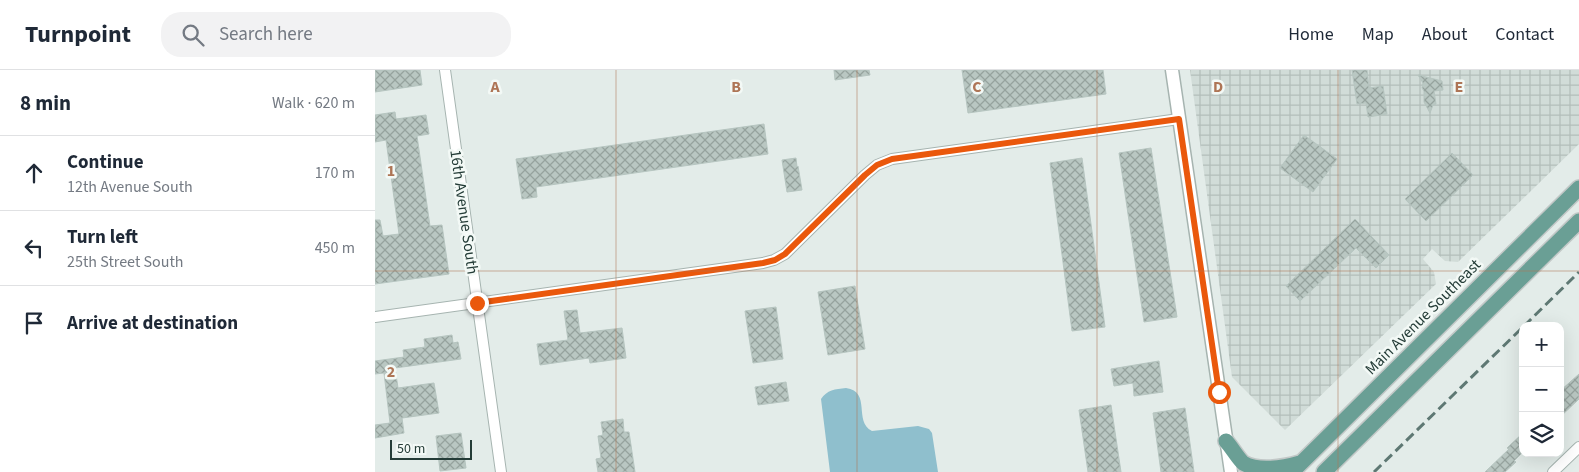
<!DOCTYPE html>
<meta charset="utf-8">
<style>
body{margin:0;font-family:"Source Sans 3",sans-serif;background:#f2f2f3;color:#1f2937}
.controls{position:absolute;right:15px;bottom:15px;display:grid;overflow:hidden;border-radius:10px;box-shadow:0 5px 20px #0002}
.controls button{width:45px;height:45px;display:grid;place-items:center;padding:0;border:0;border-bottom:1px solid #e0e1e3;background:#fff;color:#1f2937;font:25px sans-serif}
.scale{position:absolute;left:15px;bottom:12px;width:82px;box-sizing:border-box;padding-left:5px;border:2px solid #243c37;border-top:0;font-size:14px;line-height:18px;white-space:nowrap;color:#243c37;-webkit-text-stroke:4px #f3f9f6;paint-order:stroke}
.stop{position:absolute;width:15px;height:15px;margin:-11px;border:4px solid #ea580c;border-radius:50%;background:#fff}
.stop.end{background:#ea580c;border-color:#fff;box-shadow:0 1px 5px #0008}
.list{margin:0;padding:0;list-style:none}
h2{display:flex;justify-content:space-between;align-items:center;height:65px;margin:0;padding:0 20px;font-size:21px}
h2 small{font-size:16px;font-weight:400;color:#747a83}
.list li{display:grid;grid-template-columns:32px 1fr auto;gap:15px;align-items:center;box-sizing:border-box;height:75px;padding:0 20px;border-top:1px solid #e0e1e3}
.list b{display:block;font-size:19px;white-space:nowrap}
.list p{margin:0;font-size:16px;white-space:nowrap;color:#747a83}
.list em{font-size:16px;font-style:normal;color:#747a83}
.icon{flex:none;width:28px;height:28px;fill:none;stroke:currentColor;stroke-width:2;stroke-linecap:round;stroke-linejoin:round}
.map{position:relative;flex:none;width:1204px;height:402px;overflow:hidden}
header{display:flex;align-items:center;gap:30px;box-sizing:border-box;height:70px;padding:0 25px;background:#fff;border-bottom:1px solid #e0e1e3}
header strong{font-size:24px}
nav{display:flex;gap:28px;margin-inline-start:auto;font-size:18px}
.search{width:350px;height:45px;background:#f2f2f3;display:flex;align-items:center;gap:12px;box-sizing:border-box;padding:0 18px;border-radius:20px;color:#747a83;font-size:19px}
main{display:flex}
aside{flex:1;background:#fff}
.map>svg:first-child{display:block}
</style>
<header>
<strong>Turnpoint</strong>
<div class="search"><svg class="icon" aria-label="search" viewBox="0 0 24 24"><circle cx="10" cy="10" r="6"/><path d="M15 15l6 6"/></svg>Search here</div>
<nav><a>Home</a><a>Map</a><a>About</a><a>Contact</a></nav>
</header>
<main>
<aside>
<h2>8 min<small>Walk · 620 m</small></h2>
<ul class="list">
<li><svg class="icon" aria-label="ahead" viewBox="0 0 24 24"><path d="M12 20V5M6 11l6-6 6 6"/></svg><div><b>Continue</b><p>12th Avenue South</p></div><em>170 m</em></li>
<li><svg class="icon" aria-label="left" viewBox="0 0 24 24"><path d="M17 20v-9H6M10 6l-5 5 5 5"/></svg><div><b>Turn left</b><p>25th Street South</p></div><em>450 m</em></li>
<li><svg class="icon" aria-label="arrive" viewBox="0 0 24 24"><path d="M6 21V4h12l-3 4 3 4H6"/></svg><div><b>Arrive at destination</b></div></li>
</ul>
</aside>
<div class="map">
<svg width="1204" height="402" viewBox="0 0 1204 402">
<defs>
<pattern id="industrial-grid" width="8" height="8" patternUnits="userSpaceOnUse" patternTransform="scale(1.25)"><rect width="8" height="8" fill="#d1dcd8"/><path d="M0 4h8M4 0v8" fill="none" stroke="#b3beba"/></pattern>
<pattern id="building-cross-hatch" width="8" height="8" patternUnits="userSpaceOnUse" patternTransform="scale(1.25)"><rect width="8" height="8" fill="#b9c7c2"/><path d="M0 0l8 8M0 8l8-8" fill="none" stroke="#96a39e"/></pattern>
</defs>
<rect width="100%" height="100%" fill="#e3ece9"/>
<path fill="url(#industrial-grid)" d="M 815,0 L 1204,0 L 1204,74 L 1083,192 L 1070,191 L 1057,179 L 1048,189 L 1059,202 L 1061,214 L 910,360 L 857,307 Z"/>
<path fill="#8fbfcd" d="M 471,318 C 497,322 478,351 497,361 L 543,356 L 554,359 L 557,363 L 563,402 L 455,402 L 446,329 C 452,320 460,319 471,318 Z"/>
<path fill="url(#building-cross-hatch)" stroke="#b6c5c0" d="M 0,0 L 45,0 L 47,15 L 0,22 Z
M 459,0 L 494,0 L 495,5 L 460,10 Z
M 587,0 L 728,0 L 731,24 L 593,43 Z
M 977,0 L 992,0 L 994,18 L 1008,16 L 1012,44 L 993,47 L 991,33 L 982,34 Z
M 1043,5 L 1067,11 L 1068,20 L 1059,21 L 1061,34 L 1058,35 L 1055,43 L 1049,32 L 1049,21 L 1047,18 L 1048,13 Z
M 20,42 L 21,49 L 51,45 L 54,64 L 42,66 L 55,156 L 67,155 L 74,204 L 0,214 L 0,150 L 5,150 L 8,166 L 24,164 L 11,70 L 0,72 L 0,45 Z
M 389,54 L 393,84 L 161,117 L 162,127 L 147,129 L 141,89 Z
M 929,65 L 962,89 L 938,122 L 905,98 Z
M 776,78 L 802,247 L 769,252 L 744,83 Z
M 1077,83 L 1098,105 L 1051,151 L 1030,129 Z
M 421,88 L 422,97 L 423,96 L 427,120 L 412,122 L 407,90 Z
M 707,88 L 730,257 L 697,261 L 675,93 Z
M 980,149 L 1014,185 L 1001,198 L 981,178 L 925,231 L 911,216 Z
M 480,216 L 490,279 L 453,285 L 443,222 Z
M 401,237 L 408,289 L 378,293 L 370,241 Z
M 202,240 L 205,263 L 247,258 L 251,288 L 215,293 L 214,288 L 165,295 L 162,274 L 193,270 L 189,241 Z
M 77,265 L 78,273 L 83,272 L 86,289 L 20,298 L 23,318 L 59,313 L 64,343 L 27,348 L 29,363 L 0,368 L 0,355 L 15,353 L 9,303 L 0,304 L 0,291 L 29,287 L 28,280 L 50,277 L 49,269 Z
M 784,291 L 788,322 L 759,326 L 758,313 L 739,316 L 736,299 Z
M 1204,304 L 1204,329 L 1185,347 L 1185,321 Z
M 411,312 L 414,331 L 383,335 L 380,317 Z
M 736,335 L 746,402 L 713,402 L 704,340 Z
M 810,338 L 819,402 L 786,402 L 778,343 Z
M 248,349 L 249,362 L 254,362 L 260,402 L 223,402 L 221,389 L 226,388 L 223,366 L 228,365 L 226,352 Z
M 86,363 L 91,398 L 65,401 L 61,366 Z
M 1148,363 L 1148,382 L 1139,391 L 1141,392 L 1130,402 L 1110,402 L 1134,379 L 1132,378 Z"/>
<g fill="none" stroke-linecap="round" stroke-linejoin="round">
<g stroke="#a6b4b0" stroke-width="12">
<path id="minor" d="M 70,0 L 126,402
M 0,247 L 388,193 L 399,190 L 410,184 L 490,105 L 502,95 L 517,89 L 804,49
M 1178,402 L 1204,377"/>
</g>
<g stroke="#a6b4b0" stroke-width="15">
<path id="tertiary" d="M 797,0 L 856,402"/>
</g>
<g stroke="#c2c8c7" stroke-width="18">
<path id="primary" d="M 851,371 C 857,378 862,387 868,393 C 883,402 908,398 925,393
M 917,402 L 1204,118
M 949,402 L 1204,151"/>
</g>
<use href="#minor" stroke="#fff" stroke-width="10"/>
<use href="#tertiary" stroke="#fff" stroke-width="12"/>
<use href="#primary" stroke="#6a9f95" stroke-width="15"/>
<path stroke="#5e7873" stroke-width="3" stroke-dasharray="10 5" stroke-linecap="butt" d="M 1149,256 L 1204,202
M 999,402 L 1148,257"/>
</g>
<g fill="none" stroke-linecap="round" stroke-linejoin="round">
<path stroke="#ea580c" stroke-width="6" d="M 102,233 L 388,193 L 400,190 L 410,184 L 490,105 L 502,95 L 517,89 L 804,49 L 844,322"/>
</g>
<path fill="none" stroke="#ae7556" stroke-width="1" stroke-opacity="0.55" d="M 241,0 L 241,402M 482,0 L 482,402M 722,0 L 722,402M 963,0 L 963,402M 0,201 L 1204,201"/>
<g text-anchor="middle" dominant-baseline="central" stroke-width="5" stroke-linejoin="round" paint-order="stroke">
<g font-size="16" fill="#243c37" stroke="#f3f9f6">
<text transform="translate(89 142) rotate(82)">16th Avenue South</text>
<text transform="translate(1048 247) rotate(-45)">Main Avenue Southeast</text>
</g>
</g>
<g font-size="16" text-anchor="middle" font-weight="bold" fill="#ae7556" stroke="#f3f9f6" stroke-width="5" stroke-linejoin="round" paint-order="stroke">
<text x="120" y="22">A</text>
<text x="361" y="22">B</text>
<text x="602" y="22">C</text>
<text x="843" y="22">D</text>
<text x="1084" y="22">E</text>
<text x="16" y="106">1</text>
<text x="16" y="307">2</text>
</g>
</svg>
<div class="controls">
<button>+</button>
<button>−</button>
<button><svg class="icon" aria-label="layers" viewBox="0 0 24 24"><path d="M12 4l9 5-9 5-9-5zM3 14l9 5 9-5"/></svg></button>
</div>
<div class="scale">50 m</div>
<div class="stop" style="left:844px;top:322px"></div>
<div class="stop end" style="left:102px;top:233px"></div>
</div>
</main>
